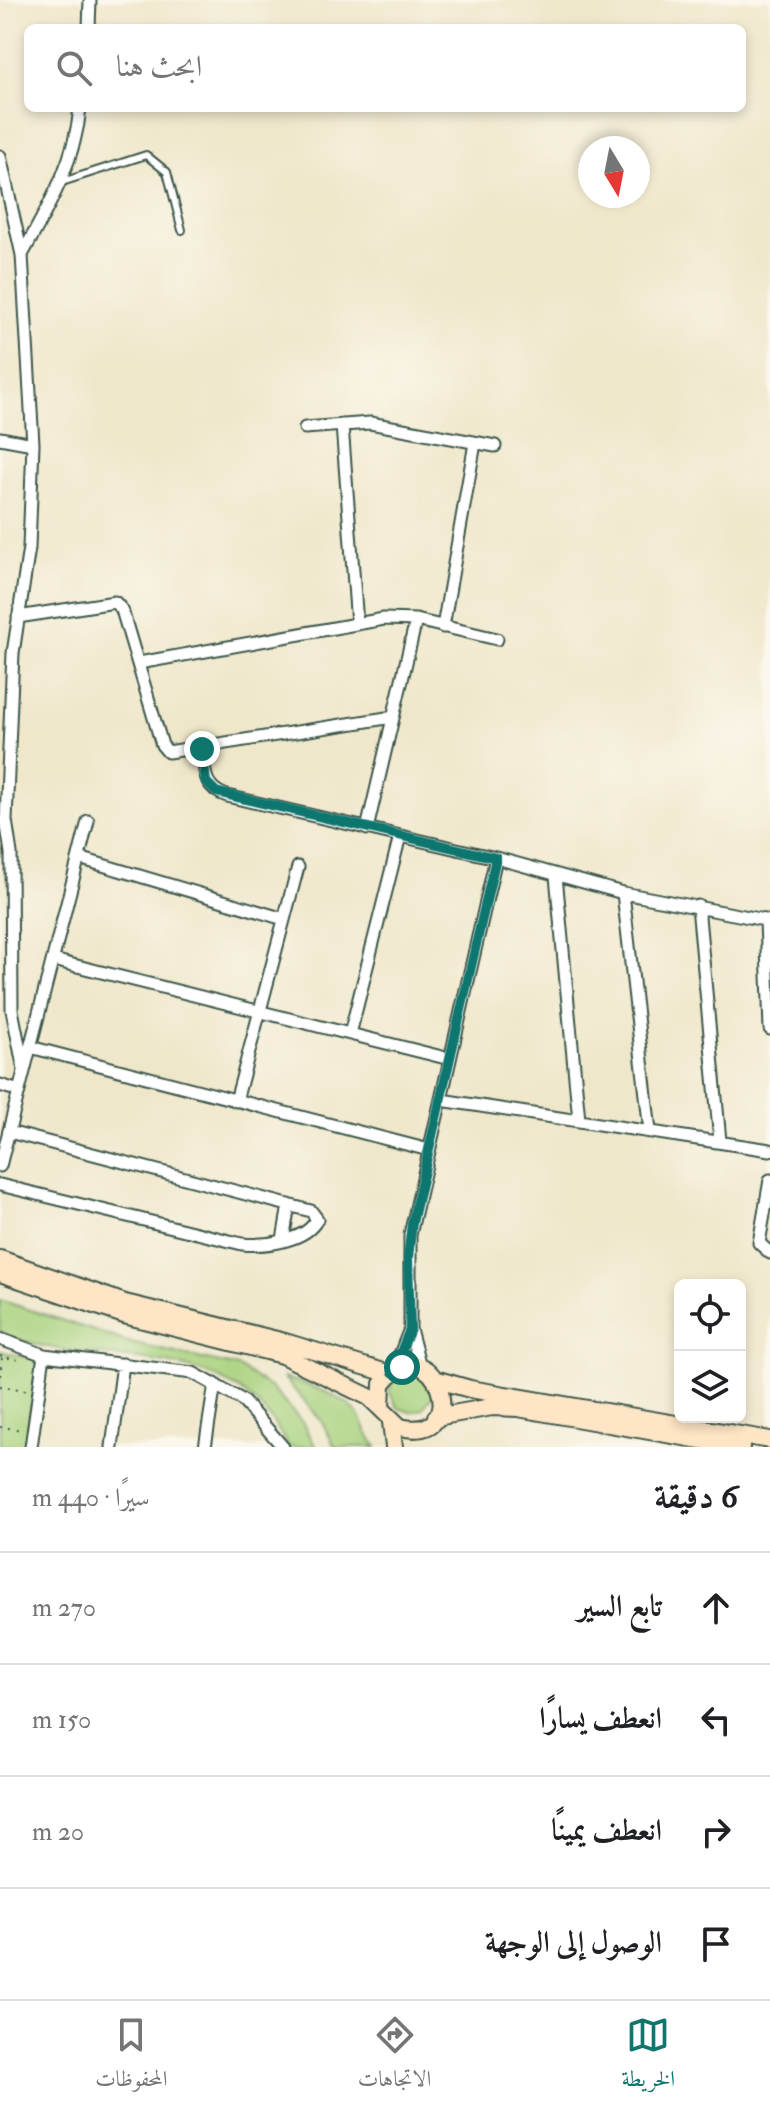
<!DOCTYPE html>
<html lang="ar">
<meta charset="utf-8">
<style>
body{margin:0;font-family:"IM FELL Double Pica",Amiri,serif;background:#f6f6f6;color:#202124;direction:rtl}
.controls{position:absolute;right:24px;bottom:24px;display:grid;overflow:hidden;border-radius:12px;box-shadow:0 4px 12px #0003}
.controls button{width:72px;height:72px;display:grid;place-items:center;padding:0;border:0;border-bottom:2px solid #e0e0e0;background:#fff;color:#202124;font:40px sans-serif}
.compass{position:absolute;left:578px;top:136px;width:72px;height:72px;border-radius:50%;background:#fff;box-shadow:0 4px 12px #0003;rotate:170deg}
.stop{position:absolute;width:24px;height:24px;margin:-18px;border:6px solid #0f766e;border-radius:50%;background:#fff}
.stop.end{background:#0f766e;border-color:#fff;box-shadow:0 2px 8px #0008}
.list{margin:0;padding:0;list-style:none}
h2{display:flex;justify-content:space-between;align-items:center;height:104px;margin:0;padding:0 32px;font-size:34px}
h2 small{font-size:26px;font-weight:400;color:#757577}
.list li{display:grid;grid-template-columns:52px 1fr auto;gap:24px;align-items:center;box-sizing:border-box;height:112px;padding:0 32px;border-top:2px solid #e0e0e0}
.list b{display:block;font-size:30px;white-space:nowrap}
.list em{font-size:26px;font-style:normal;color:#757577}
.icon{flex:none;width:44px;height:44px;fill:none;stroke:currentColor;stroke-width:2;stroke-linecap:round;stroke-linejoin:round}
.map{position:relative;flex:none;width:770px;height:1447px;overflow:hidden;direction:ltr}
.search{position:absolute;background:#fff;box-shadow:0 4px 12px #0003;left:24px;right:24px;top:24px;height:88px;display:flex;align-items:center;gap:20px;box-sizing:border-box;padding:0 28px;border-radius:12px;color:#757577;font-size:30px}
.sheet{height:552px;background:#fff}
nav{display:flex;justify-content:space-around;align-items:center;box-sizing:border-box;height:112px;border-top:2px solid #e0e0e0;background:#fff;font-size:22px;color:#757577}
nav a{display:grid;justify-items:center;gap:4px}
nav .on{color:#0f766e}
.map>svg:first-child{display:block}
</style>
<div class="map">
<svg width="770" height="1447" viewBox="0 0 770 1447">
<rect width="100%" height="100%" fill="#fbf7ec"/>
<filter id="ink" filterUnits="userSpaceOnUse"><feTurbulence type="fractalNoise" baseFrequency=".0125" numOctaves="2"/><feDisplacementMap in="SourceGraphic" scale="16" xChannelSelector="R" yChannelSelector="G"/><feConvolveMatrix kernelMatrix="1 2 1 2 8 2 1 2 1" color-interpolation-filters="sRGB"/></filter>
<filter id="wash" filterUnits="userSpaceOnUse"><feTurbulence type="fractalNoise" baseFrequency=".006" numOctaves="4" result="noise"/><feDisplacementMap in="SourceGraphic" scale="32" xChannelSelector="R" yChannelSelector="G"/><feGaussianBlur stdDeviation="1.8" result="paint"/><feColorMatrix in="noise" values="0 0 0 0 0 0 0 0 0 0 0 0 0 0 0 0 0 1.4 0 .05"/><feComposite in="paint" operator="in"/></filter>
<g filter="url(#wash)">
<rect width="100%" height="100%" fill="#efe7ca"/>
<path fill="#a7d17d" stroke="#638758" stroke-width="2" d="M 0,1300 L 131,1343 L 238,1367 L 271,1388 L 302,1422 L 316,1447 L 288,1447 C 230,1328 98,1377 0,1332 Z
M 0,1351 L 38,1360 L 27,1447 L 0,1447 Z
M 426,1372 L 433,1395 L 422,1409 L 410,1412 L 398,1408 L 389,1391 L 395,1374 Z
M 283,1377 C 307,1386 342,1393 358,1414 C 365,1423 364,1433 377,1447 L 335,1447 L 321,1420 Z"/>
</g>
<g filter="url(#ink)">
<g fill="none" stroke-linecap="round" stroke-linejoin="round">
<g stroke="#3e564a" stroke-width="10">
<path id="lane" d="M 62,182 L 146,155 L 167,172 L 182,230"/>
</g>
<g stroke="#3e564a" stroke-width="15">
<path id="street" d="M 89,28 L 90,0
M 0,156 L 22,255 L 33,444 L 29,548 L 13,653 L 6,820 L 11,853 L 12,1010 L 24,1070
M 22,255 C 48,207 75,163 80,108
M 342,425 L 357,624
M 305,428 L 370,423 L 495,446
M 0,438 L 33,444
M 18,617 L 115,602 L 122,610 L 162,745 L 168,752 L 393,717
M 443,627 L 475,443
M 139,663 L 384,619 L 416,620 L 497,639
M 202,749 C 205,772 203,788 227,796 L 496,858 L 623,893 L 770,921
M 367,829 L 416,620
M 79,858 L 284,919
M 556,876 L 579,1120
M 623,893 L 650,1131
M 698,906 L 720,1141
M 766,920 L 770,1029
M 53,960 L 450,1059
M 350,1034 L 400,836
M 30,1047 L 429,1150
M 0,1085 L 19,1091 L 0,1166
M 19,1091 L 88,821
M 441,1100 L 770,1150
M 236,1101 L 298,867
M 770,1180 L 759,1243 L 770,1253
M 0,1185 L 242,1244 C 264,1246 306,1242 317,1219 L 311,1211 L 9,1132
M 283,1240 L 289,1205
M 0,1339 L 44,1355 L 193,1373 L 242,1400 L 283,1447
M 420,1367 L 410,1329 L 410,1235 L 496,858
M 393,1372 L 410,1329
M 31,1447 L 44,1355
M 112,1447 L 123,1364
M 205,1447 L 215,1384"/>
</g>
<g stroke="#3e564a" stroke-width="20">
<path id="secondary" d="M 0,1259 L 125,1303 L 285,1342 L 390,1374
M 0,1273 L 124,1315 L 282,1355 L 369,1397 L 400,1427 C 477,1445 432,1318 382,1384 L 381,1408
M 438,1380 L 470,1389 L 770,1440
M 436,1417 L 492,1407 L 518,1408 L 741,1447
M 391,1422 L 394,1447"/>
</g>
<path stroke="#3e564a" stroke-width="2" stroke-dasharray="2 6" stroke-linecap="butt" d="M 0,1356 L 22,1361
M 0,1376 L 2,1358
M 0,1386 L 26,1390
M 0,1427 L 23,1430"/>
<use href="#lane" stroke="#fff" stroke-width="6"/>
<use href="#street" stroke="#fff" stroke-width="11"/>
<use href="#secondary" stroke="#fde5c5" stroke-width="16"/>
</g>
</g>
<g fill="none" stroke-linecap="round" stroke-linejoin="round" filter="url(#ink)">
<path stroke="#0f766e" stroke-width="10" d="M 202,749 L 206,782 L 216,792 L 496,858 L 412,1223 L 408,1258 L 410,1329 L 393,1372 L 402,1367"/>
</g>
</svg>
<div class="controls">
<button><svg class="icon" aria-label="locate" viewBox="0 0 24 24"><circle cx="12" cy="12" r="6"/><path d="M12 2v4M12 18v4M2 12h4M18 12h4"/></svg></button>
<button><svg class="icon" aria-label="layers" viewBox="0 0 24 24"><path d="M12 4l9 5-9 5-9-5zM3 14l9 5 9-5"/></svg></button>
</div>
<svg class="compass" viewBox="-18 -18 36 36"><path d="M0-13l5 13h-10z" fill="#e53935"/><path d="M0 13l5-13h-10z" fill="#757577"/></svg>
<div class="stop" style="left:402px;top:1367px"></div>
<div class="stop end" style="left:202px;top:749px"></div>
<div class="search"><svg class="icon" aria-label="search" viewBox="0 0 24 24"><circle cx="10" cy="10" r="6"/><path d="M15 15l6 6"/></svg>ابحث هنا</div>
</div>
<section class="sheet">
<h2>6 دقيقة<small>سيرًا · 440 m</small></h2>
<ul class="list">
<li><svg class="icon" aria-label="ahead" viewBox="0 0 24 24"><path d="M12 20V5M6 11l6-6 6 6"/></svg><div><b>تابع السير</b></div><em>270 m</em></li>
<li><svg class="icon" aria-label="left" viewBox="0 0 24 24"><path d="M17 20v-9H6M10 6l-5 5 5 5"/></svg><div><b>انعطف يسارًا</b></div><em>150 m</em></li>
<li><svg class="icon" aria-label="right" viewBox="0 0 24 24"><path d="M7 20v-9h11M14 6l5 5-5 5"/></svg><div><b>انعطف يمينًا</b></div><em>20 m</em></li>
<li><svg class="icon" aria-label="arrive" viewBox="0 0 24 24"><path d="M6 21V4h12l-3 4 3 4H6"/></svg><div><b>الوصول إلى الوجهة</b></div></li>
</ul>
</section>
<nav>
<a class="on"><svg class="icon" aria-label="map" viewBox="0 0 24 24"><path d="M3 6l6-2 6 2 6-2v14l-6 2-6-2-6 2zM9 4v14M15 6v14"/></svg>الخريطة</a>
<a><svg class="icon" aria-label="directions" viewBox="0 0 24 24"><path d="M12 3l9 9-9 9-9-9zM9 14v-3h6M13 9l2 2-2 2"/></svg>الاتجاهات</a>
<a><svg class="icon" aria-label="saved" viewBox="0 0 24 24"><path d="M7 4h10v16l-5-4-5 4z"/></svg>المحفوظات</a>
</nav>
